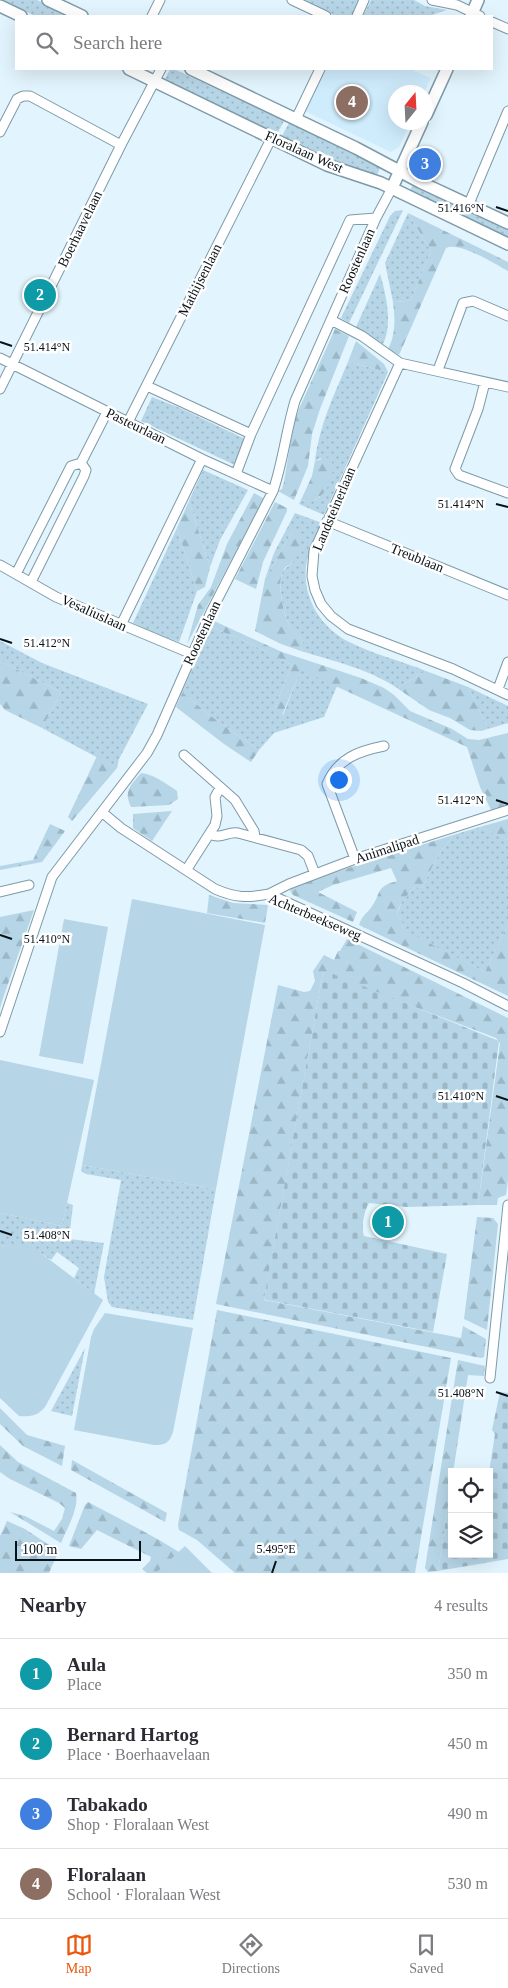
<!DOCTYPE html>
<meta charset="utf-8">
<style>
body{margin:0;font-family:Georgia,serif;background:#f2f2f3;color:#2b2b33}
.controls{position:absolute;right:15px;bottom:15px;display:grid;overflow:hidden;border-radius:0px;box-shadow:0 5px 20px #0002}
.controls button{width:45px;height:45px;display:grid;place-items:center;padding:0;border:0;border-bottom:1px solid #e1e1e2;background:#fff;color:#2b2b33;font:25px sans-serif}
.compass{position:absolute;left:388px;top:85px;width:45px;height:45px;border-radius:50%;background:#fff;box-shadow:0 5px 20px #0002;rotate:18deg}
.scale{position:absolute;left:15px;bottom:12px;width:126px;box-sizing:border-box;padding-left:5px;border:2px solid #071116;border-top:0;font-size:14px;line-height:18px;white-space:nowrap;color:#071116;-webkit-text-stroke:4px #fff;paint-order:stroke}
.you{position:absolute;left:338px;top:779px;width:18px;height:18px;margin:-12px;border:4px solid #fff;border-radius:50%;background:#1a73e8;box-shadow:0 0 0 8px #1a73e833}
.badge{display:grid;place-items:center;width:32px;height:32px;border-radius:50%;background:#ea580c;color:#fff;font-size:16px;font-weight:700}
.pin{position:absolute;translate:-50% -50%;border:2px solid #fff;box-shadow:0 1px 5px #0006}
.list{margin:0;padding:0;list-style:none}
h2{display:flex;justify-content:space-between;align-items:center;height:65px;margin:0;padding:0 20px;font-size:21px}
h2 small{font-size:16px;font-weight:400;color:#7c7c81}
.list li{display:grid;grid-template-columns:32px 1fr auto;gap:15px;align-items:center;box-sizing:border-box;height:70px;padding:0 20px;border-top:1px solid #e1e1e2}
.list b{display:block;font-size:19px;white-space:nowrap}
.list p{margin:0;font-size:16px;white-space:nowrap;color:#7c7c81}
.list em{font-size:16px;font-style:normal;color:#7c7c81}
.icon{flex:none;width:28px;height:28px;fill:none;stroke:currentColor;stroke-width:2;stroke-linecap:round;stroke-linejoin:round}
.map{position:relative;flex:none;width:508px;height:1573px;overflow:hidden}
.search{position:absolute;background:#fff;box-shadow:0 5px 20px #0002;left:15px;right:15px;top:15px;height:55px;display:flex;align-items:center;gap:12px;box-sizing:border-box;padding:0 18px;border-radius:0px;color:#7c7c81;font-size:19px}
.sheet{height:345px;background:#fff}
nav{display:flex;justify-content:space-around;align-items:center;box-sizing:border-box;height:70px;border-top:1px solid #e1e1e2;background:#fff;font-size:14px;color:#7c7c81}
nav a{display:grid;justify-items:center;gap:2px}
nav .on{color:#ea580c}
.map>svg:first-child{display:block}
</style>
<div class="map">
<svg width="508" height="1573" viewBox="0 0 508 1573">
<defs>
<pattern id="grass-dots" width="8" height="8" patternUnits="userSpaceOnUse" patternTransform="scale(1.25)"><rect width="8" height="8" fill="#b6d5e6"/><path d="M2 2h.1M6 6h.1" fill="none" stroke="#9bb6c5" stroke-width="1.8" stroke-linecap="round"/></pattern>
<pattern id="forest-firs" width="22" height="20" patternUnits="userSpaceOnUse" patternTransform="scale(1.25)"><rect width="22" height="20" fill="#b6d5e6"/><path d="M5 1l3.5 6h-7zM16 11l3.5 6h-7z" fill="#9bb6c5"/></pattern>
<pattern id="cemetery-stones" width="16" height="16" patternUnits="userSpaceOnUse" patternTransform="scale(1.25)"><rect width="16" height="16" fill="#b6d5e6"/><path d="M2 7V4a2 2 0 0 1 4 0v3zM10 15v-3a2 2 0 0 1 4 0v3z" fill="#9bb6c5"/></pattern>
</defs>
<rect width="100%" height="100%" fill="#e2f4fd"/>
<path fill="#cfecfd" d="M 324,69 L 410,69 L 431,78 L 424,92 L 396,92 L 396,122 L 410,123 L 399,147 L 391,152 L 305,111 Z"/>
<path fill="url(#grass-dots)" d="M 2,0 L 37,0 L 70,16 L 35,16 Z
M 302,0 L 360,0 L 353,16 L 336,16 Z
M 371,0 L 414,0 L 425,6 L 447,10 L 429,16 L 363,16 Z
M 170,69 L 174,69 L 284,121 L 277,134 L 164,81 Z
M 289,123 L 381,166 L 376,177 L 346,166 L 282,136 Z
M 414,183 L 508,229 L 508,239 L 409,192 Z
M 403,210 L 349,323 L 341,318 L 390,216 L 395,211 Z
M 408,213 L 431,251 L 412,298 L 407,301 L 393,302 L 385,263 Z
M 380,274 C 386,294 393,324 383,344 L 356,327 Z
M 348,362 L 388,372 L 324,515 L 299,504 L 301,500 L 311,502 L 320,497 L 321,458 L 315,461 C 319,426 334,395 348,362 Z
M 152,397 L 180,408 L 245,439 L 235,465 L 141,421 Z
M 203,470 L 248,490 L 220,540 L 210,567 L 189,501 Z
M 295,513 L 322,523 C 317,534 311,544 308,556 C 299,590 316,624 347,641 C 370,653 401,661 426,671 L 397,688 C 369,669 333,661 301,651 L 303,641 C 298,636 293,632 290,626 C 283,614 277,583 283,571 C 285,568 290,565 293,563 L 293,530 L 265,579 L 274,553 Z
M 177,528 L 197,591 L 179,642 L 151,632 L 133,623 Z
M 211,627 L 249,643 L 292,665 L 275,707 L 283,715 L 301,669 L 337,686 L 324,717 L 274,733 L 259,750 L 208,714 L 182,692 Z
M 0,641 L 42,663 L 148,704 L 119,759 L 117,768 L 42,728 L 61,692 L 0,661 Z
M 468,687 L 508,706 L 508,723 L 488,729 Z
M 480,827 L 508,840 L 508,924 L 485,972 L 409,934 L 402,929 L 403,924 L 397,914 L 403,899 L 415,887 L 422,888 L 435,861 L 453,835 Z
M 82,1165 L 216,1189 L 193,1320 L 112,1307 L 108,1302 L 104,1277 L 121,1180 L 86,1174 L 81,1171 Z
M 67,1203 L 73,1205 L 69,1239 L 104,1243 L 94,1294 L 74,1278 L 79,1268 L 57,1252 L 51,1260 C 32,1247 24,1243 0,1247 L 0,1213 L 62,1226 Z
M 85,1348 L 72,1416 L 51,1411 Z"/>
<path fill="url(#forest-firs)" d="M 408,213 L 508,262 L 508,271 C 495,264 459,241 446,248 L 399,355 L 388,349 C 396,334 395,318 393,302 L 407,301 L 412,298 L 431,251 Z
M 335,329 L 349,336 L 320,409 L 312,434 L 308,466 L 294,500 L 278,491 L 282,489 L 284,482 L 294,422 L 299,409 Z
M 356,341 L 384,364 L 388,372 L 348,362 Z
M 330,457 C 336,465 331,485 324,492 C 320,497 316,499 311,502 L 301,500 L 312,476 L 315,461 Z
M 254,493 L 263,498 L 261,504 L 187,644 L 198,605 L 211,587 L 227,544 Z
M 189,501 L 210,567 L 205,587 L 197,591 L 177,528 Z
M 275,502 L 287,508 L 287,511 L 263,562 L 256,589 L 235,579 Z
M 297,529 L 301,532 C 303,540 299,555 293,562 C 291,565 286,566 284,569 C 276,580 283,615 290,626 C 294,632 298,636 303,641 L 301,651 L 281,644 L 255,631 L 265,579 L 293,530 Z
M 214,621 L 282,652 L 361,678 L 384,688 L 394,695 L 410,711 L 452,729 L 468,739 L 479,740 L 508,733 L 508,806 L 492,812 L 480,787 L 467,747 L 301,670 L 282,715 L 275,707 L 292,665 L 249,643 L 211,627 Z
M 0,661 L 61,692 L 42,728 L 5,710 L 0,704 Z
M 426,671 L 468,687 L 488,729 L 481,731 L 470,730 L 450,718 L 429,710 L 397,688 Z
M 182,692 L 208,714 L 259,750 L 251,762 L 224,744 L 176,707 Z
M 97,756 L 117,768 L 72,821 L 68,817 Z
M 141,773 C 153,774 167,784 177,791 L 178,799 L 169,805 L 131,807 C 123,791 131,785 141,773 Z
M 172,811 L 152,841 L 133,828 L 133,814 Z
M 508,819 L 508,840 L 480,827 Z
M 50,824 L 65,831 L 42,862 L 0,870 L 0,866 L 33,860 Z
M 453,835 L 435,861 L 422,888 L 415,887 C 407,895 400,902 397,914 L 403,924 L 402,929 L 485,972 L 508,924 L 508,996 L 359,925 C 362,916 365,915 370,909 C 382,894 374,887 397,881 L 391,868 L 333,885 L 318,892 L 357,912 L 353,922 L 293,895 L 290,891 L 294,885 Z
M 209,895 L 233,903 L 268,905 L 265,923 L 207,913 Z
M 34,910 L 3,998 L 0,1008 L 0,917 Z
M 347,939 L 508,1018 L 508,1179 L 506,1195 L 498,1198 L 497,1205 L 478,1205 L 499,1051 L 500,1043 L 496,1038 L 323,972 L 264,1300 L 461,1338 L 463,1326 L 486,1339 L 484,1357 L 481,1358 L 216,1304 L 278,985 L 304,992 L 310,991 L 315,981 L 313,971 L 324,955 L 334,960 L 338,951 L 340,951 Z
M 477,1217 L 493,1218 L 498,1224 L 487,1330 L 464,1319 Z
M 217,1310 L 451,1358 L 415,1573 L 235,1573 L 197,1540 L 179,1530 L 178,1525 Z
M 458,1360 L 485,1366 L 484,1376 L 468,1375 L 438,1571 L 428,1572 L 425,1568 Z
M 0,1408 L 27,1435 L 65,1446 L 62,1466 L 23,1446 L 0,1424 Z
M 0,1445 L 18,1462 L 76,1493 C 79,1509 67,1528 61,1543 L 10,1512 L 25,1516 L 54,1531 L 62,1519 L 65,1508 L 59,1503 L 10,1479 L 0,1472 Z
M 72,1460 L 167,1513 L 165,1522 L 71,1470 Z
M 88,1502 C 128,1524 172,1543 207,1573 L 147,1573 L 142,1569 L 150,1561 L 151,1557 L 97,1530 L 81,1549 L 69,1546 L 85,1505 Z
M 7,1521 L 25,1529 L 55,1549 L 57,1555 L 49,1573 L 0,1573 L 0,1536 Z"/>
<path fill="url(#cemetery-stones)" d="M 323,972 L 333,974 L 499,1041 L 478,1205 L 406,1207 L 369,1203 C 364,1211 361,1227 364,1236 L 447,1254 L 433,1332 L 266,1300 L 264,1299 Z
M 500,1392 L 508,1393 L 508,1559 L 438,1571 L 451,1486 L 452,1554 L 489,1554 L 489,1472 L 495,1434 L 492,1430 Z"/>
<path fill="#b6d5e6" d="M 132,899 L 265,925 L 216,1189 L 82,1165 Z
M 64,919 L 108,927 L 83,1064 L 39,1056 Z
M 0,1060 L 94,1080 L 62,1226 L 0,1213 Z
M 17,1244 L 34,1248 L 103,1300 L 45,1407 C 37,1416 31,1417 19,1416 L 0,1398 L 0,1247 Z
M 105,1313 L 193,1328 L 173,1432 C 169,1443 166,1445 154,1445 L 74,1430 L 91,1337 L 94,1329 Z
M 185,1546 L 212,1573 L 156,1573 Z"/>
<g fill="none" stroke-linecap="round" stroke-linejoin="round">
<g stroke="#7e9aa8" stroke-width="11">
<path id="street" d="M 292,0 L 326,16
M 432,0 L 457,5 L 480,16
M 152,16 L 160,0
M 357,16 L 364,0
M 492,22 L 508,29
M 296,119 L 320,69
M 0,132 L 17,99 L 23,96 L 30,96 L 121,145
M 468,206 L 508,111
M 331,320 L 362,336 L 400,363 L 508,387
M 0,358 L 202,459 L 273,491
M 400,363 L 314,551 L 312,576 L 315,590 L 321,604 L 331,616 L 348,629 L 453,669 L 508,695
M 438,370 L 463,303 L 473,301 L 508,316
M 485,382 L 478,409 L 455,469 L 459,475 L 508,493
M 147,386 L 251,434
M 0,389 L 121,145 L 161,69
M 128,422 L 272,137
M 81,463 L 107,412
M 236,474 L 251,434 L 350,220 L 376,218
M 327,521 L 508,595
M 0,565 L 56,597 L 192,654
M 16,574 L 71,466 L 81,463
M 31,582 L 84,476 L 86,470 L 81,463
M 121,625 L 202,459
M 498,689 L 508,662
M 184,755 L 235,800 L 254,831 L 255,837
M 103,813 L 121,828 L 215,889 C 236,898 247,898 269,894 L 463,983 L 508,1006
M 210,834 C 221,840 227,831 238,833 L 301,850 L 308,856 L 315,874
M 355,859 L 327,784 C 338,758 359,751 384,746
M 187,869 L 215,825 L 217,816 L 215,797 L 220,788
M 0,892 L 29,885
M 269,894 L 289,884 L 355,859 L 508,810
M 0,1032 L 52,877 L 147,753 L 157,735 L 211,612 L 273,491 C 283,462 286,431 295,401 L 376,218 L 392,188
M 490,1378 L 508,1205"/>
</g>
<g stroke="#7e9aa8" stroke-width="14">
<path id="secondary" d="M 48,0 L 82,16
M 0,6 L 21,16
M 471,16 L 478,0
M 129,69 L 327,165 L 381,183 L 508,244
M 191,69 L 356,148 L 420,182 L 508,223
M 426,115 L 447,69
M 392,188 L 422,122"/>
</g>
<use href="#street" stroke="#fff" stroke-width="9"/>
<use href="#secondary" stroke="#fff" stroke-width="11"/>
</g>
<path fill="none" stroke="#071116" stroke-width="2" d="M 496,207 L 508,211M 0,342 L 12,346M 496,504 L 508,507M 0,639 L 12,643M 496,800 L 508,804M 0,935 L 12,939M 496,1096 L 508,1100M 0,1231 L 12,1235M 496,1392 L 508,1396M 272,1573 L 276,1561"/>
<g text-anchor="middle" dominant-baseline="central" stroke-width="5" stroke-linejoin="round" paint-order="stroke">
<g font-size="14" fill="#071116" stroke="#fff">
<text transform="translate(304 152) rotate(24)">Floralaan West</text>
<text transform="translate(80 229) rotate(-64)">Boerhaavelaan</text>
<text transform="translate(357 261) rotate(-66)">Roostenlaan</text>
<text transform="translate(200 280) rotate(-63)">Mathijsenlaan</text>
<text transform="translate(136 426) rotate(26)">Pasteurlaan</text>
<text transform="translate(334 509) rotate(-67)">Landsteinerlaan</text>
<text transform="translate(417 558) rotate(22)">Treublaan</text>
<text transform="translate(94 613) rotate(24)">Vesaliuslaan</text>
<text transform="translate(202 633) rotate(-65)">Roostenlaan</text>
<text transform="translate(387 849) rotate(-18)">Animalipad</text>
<text transform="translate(315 917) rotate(23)">Achterbeekseweg</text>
</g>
</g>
<g font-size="12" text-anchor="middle" fill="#071116" stroke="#fff" stroke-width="5" stroke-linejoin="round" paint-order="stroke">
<text x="461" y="212">51.416°N</text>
<text x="47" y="351">51.414°N</text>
<text x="461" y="508">51.414°N</text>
<text x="47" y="647">51.412°N</text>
<text x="461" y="804">51.412°N</text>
<text x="47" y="943">51.410°N</text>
<text x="461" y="1100">51.410°N</text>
<text x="47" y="1239">51.408°N</text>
<text x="461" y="1397">51.408°N</text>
<text x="276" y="1553">5.495°E</text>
</g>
</svg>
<div class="controls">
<button><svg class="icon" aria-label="locate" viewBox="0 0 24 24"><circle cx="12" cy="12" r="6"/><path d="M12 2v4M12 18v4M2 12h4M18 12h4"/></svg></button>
<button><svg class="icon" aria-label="layers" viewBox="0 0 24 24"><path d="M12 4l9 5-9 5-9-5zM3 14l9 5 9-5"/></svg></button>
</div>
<svg class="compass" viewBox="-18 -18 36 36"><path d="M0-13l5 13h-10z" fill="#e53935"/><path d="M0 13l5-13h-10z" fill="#7c7c81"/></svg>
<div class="scale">100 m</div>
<div class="you"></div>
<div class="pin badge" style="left:388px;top:1222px;background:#0f9aa8">1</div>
<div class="pin badge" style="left:40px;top:295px;background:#0f9aa8">2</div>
<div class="pin badge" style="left:425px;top:164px;background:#3f7fe0">3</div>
<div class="pin badge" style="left:352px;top:102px;background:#8d6e63">4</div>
<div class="search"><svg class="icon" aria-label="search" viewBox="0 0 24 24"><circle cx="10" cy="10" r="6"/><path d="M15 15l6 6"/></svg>Search here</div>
</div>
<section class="sheet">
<h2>Nearby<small>4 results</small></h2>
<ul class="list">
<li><span class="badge" style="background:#0f9aa8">1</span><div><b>Aula</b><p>Place</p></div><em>350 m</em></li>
<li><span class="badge" style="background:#0f9aa8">2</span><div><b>Bernard Hartog</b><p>Place · Boerhaavelaan</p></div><em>450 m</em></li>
<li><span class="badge" style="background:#3f7fe0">3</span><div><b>Tabakado</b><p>Shop · Floralaan West</p></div><em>490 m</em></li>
<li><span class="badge" style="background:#8d6e63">4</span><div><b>Floralaan</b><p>School · Floralaan West</p></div><em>530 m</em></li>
</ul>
</section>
<nav>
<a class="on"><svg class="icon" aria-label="map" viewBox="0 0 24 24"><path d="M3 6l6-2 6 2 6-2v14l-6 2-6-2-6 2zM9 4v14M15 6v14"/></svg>Map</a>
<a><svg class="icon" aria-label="directions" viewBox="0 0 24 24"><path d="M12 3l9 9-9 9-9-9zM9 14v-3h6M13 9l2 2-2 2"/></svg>Directions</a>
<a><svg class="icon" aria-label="saved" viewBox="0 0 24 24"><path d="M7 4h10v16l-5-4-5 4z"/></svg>Saved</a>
</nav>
